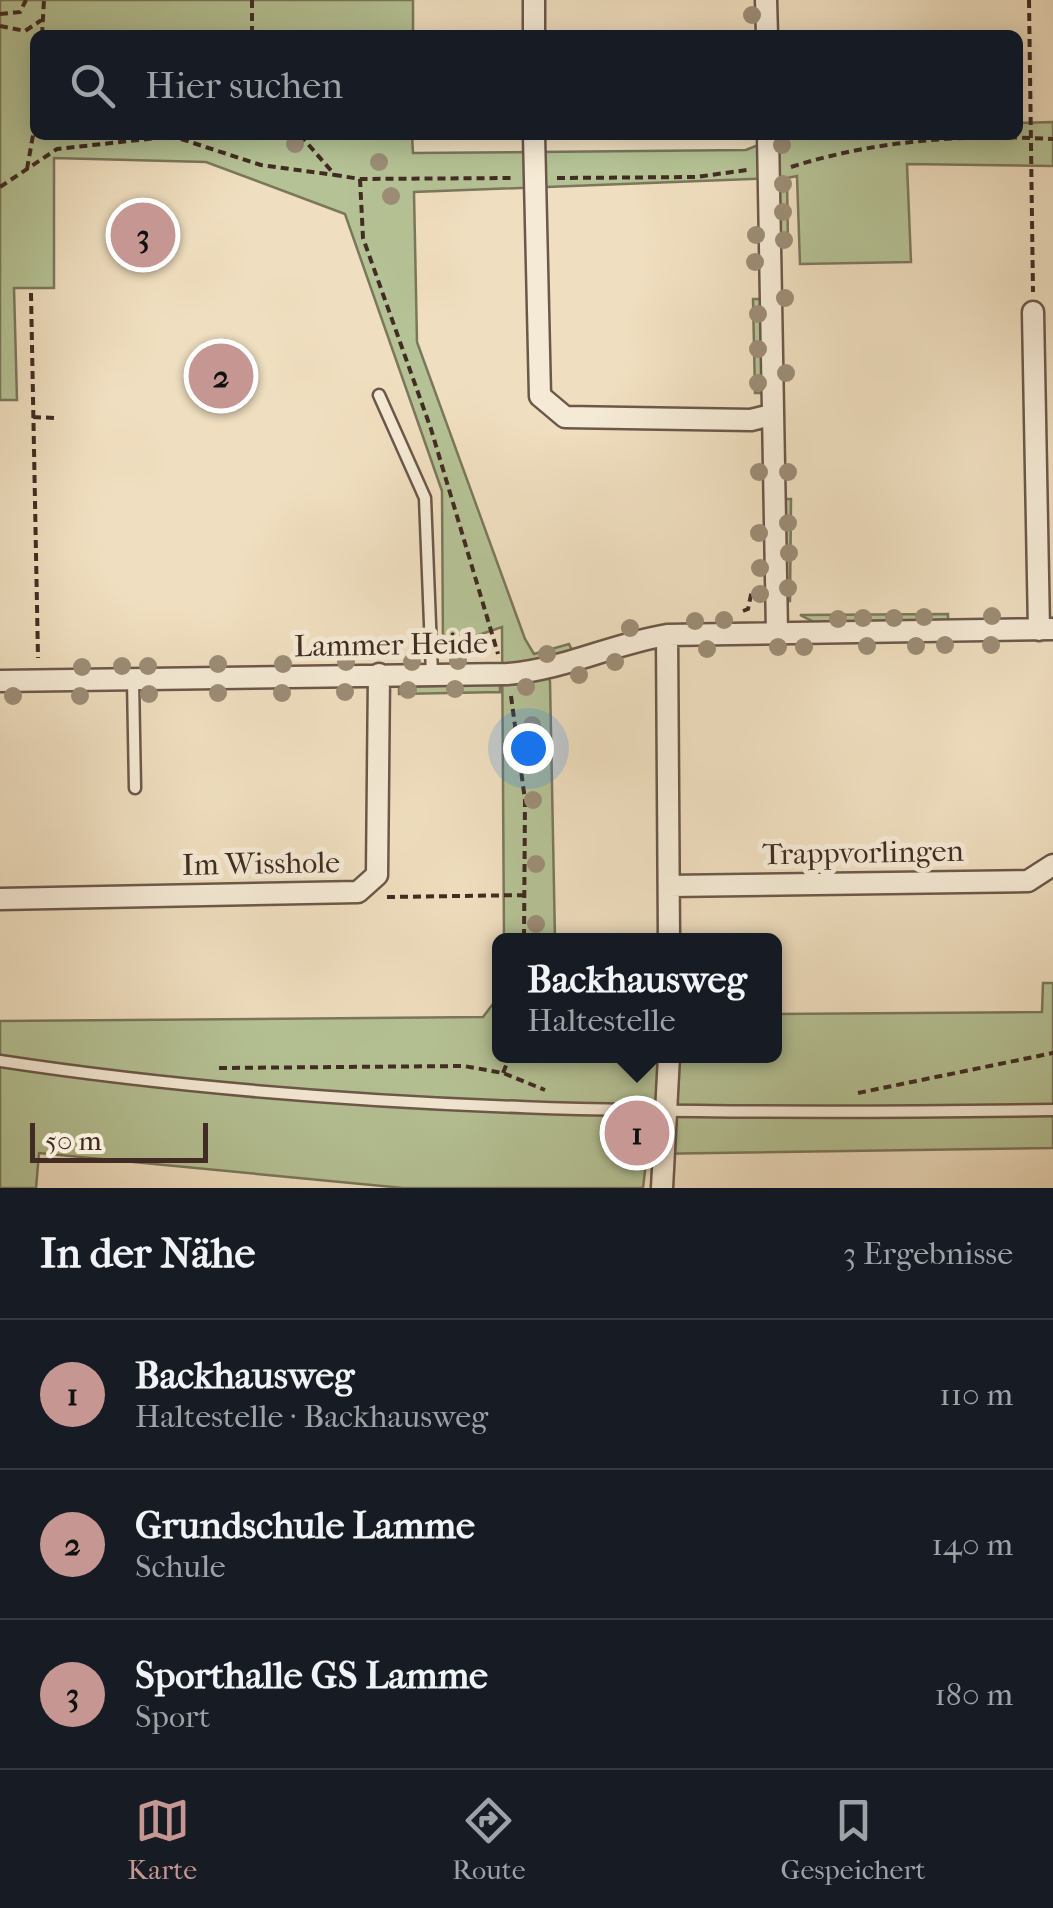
<!DOCTYPE html>
<html lang="de">
<meta charset="utf-8">
<style>
body{margin:0;font-family:"IM FELL French Canon",serif;background:#242831;color:#f1f3f6}
.scale{position:absolute;left:30px;bottom:25px;width:178px;box-sizing:border-box;padding-left:10px;border:5px solid #412c23;border-top:0;font-size:28px;line-height:35px;white-space:nowrap;color:#412c23;-webkit-text-stroke:8px #f5ead5;paint-order:stroke}
.you{position:absolute;left:528px;top:748px;width:35px;height:35px;margin:-25px;border:8px solid #fff;border-radius:50%;background:#1a73e8;box-shadow:0 0 0 15px #1a73e833}
.badge{display:grid;place-items:center;width:65px;height:65px;border-radius:50%;background:#c59692;color:#111;font-size:32px;font-weight:700}
.pin{position:absolute;translate:-50% -50%;border:5px solid #fff;box-shadow:0 2px 10px #0006}
.popup{position:absolute;left:492px;top:933px;width:290px;height:130px;box-sizing:border-box;display:grid;place-content:center;border-radius:15px;background:#171b24;filter:drop-shadow(0 2px 8px #0005);font-size:32px;white-space:nowrap;color:#9ea1a6}
.popup b{font-size:38px;color:#f1f3f6}
.popup::after{content:'';position:absolute;left:50%;top:100%;margin-left:-20px;border:20px solid transparent;border-top-color:#171b24}
.list{margin:0;padding:0;list-style:none}
h2{display:flex;justify-content:space-between;align-items:center;height:130px;margin:0;padding:0 40px;font-size:42px}
h2 small{font-size:32px;font-weight:400;color:#9ea1a6}
.list li{display:grid;grid-template-columns:65px 1fr auto;gap:30px;align-items:center;box-sizing:border-box;height:150px;padding:0 40px;border-top:2px solid #363941}
.list b{display:block;font-size:38px;white-space:nowrap}
.list p{margin:0;font-size:32px;white-space:nowrap;color:#9ea1a6}
.list em{font-size:32px;font-style:normal;color:#9ea1a6}
.icon{flex:none;width:55px;height:55px;fill:none;stroke:currentColor;stroke-width:2;stroke-linecap:round;stroke-linejoin:round}
.map{position:relative;flex:none;width:1053px;height:1188px;overflow:hidden}
.search{position:absolute;background:#171b24;box-shadow:0 5px 25px #0003;left:30px;right:30px;top:30px;height:110px;display:flex;align-items:center;gap:25px;box-sizing:border-box;padding:0 35px;border-radius:15px;color:#9ea1a6;font-size:38px}
.sheet{height:580px;background:#171b24}
nav{display:flex;justify-content:space-around;align-items:center;box-sizing:border-box;height:140px;border-top:2px solid #363941;background:#171b24;font-size:28px;color:#9ea1a6}
nav a{display:grid;justify-items:center;gap:5px}
nav .on{color:#c59692}
.map>svg:first-child{display:block}
</style>
<div class="map">
<svg width="1053" height="1188" viewBox="0 0 1053 1188">
<rect width="100%" height="100%" fill="#efdebf"/>
<filter id="stains"><feTurbulence type="fractalNoise" baseFrequency=".002" numOctaves="4"/><feColorMatrix values="0 0 0 0 .2 0 0 0 0 .09 0 0 0 0 .02 0 0 0 .5 -.17"/></filter>
<radialGradient id="worn" r=".72"><stop offset=".6" stop-color="#630" stop-opacity="0"/><stop offset="1" stop-color="#630" stop-opacity=".3"/></radialGradient>
<path fill="#b5c295" stroke="#7b775c" stroke-width="2.5" d="M 0,0 L 413,0 L 413,35 L 35,35 L 35,135 L 412,135 L 413,153 L 746,150 L 783,135 L 1018,135 L 1018,123 L 1053,122 L 1053,166 L 907,164 L 911,262 L 800,264 L 797,176 L 787,178 L 788,245 L 780,245 L 778,178 L 414,192 L 417,342 L 525,639 L 534,654 L 569,644 L 572,650 L 538,661 L 550,681 L 555,940 L 504,940 L 502,627 L 443,647 L 442,491 L 345,214 L 206,162 L 54,158 L 54,288 L 14,288 L 17,400 L 0,400 Z
M 753,299 L 760,299 L 762,393 L 755,393 Z
M 784,499 L 791,499 L 790,602 L 785,591 Z
M 948,614 L 948,620 L 814,622 L 800,615 Z
M 500,684 L 500,692 L 399,694 L 399,687 Z
M 1043,983 L 1053,983 L 1053,1148 L 647,1154 L 643,1188 L 403,1188 L 39,1153 L 36,1188 L 0,1188 L 0,1021 L 483,1017 L 499,996 L 500,1056 L 774,1056 L 775,1014 L 1042,1012 Z"/>
<g fill="none" stroke-linecap="round" stroke-linejoin="round">
<g stroke="#6c584a" stroke-width="15">
<path id="lane" d="M 379,395 L 425,498 L 432,674
M 133,680 L 135,788
M 0,1061 C 349,1114 700,1115 1053,1110"/>
</g>
<g stroke="#6c584a" stroke-width="25">
<path id="street" d="M 534,0 L 534,35
M 766,0 L 767,35
M 534,135 L 540,396 L 565,417 L 751,420 L 771,415
M 768,135 L 777,632
M 1033,312 L 1039,630
M 667,635 L 669,940
M 0,681 L 507,674 C 562,670 612,644 667,635 L 1053,629
M 669,886 L 1028,881 L 1053,865
M 0,899 L 358,892 L 377,875 L 379,674
M 662,1188 L 669,1056"/>
</g>
<path stroke="#412c23" stroke-width="4" stroke-dasharray="8 5" stroke-linecap="butt" d="M 252,0 L 252,35
M 1029,0 L 1033,292
M 0,14 L 20,12 L 26,0
M 0,26 L 25,31 L 43,19
M 42,35 L 44,0
M 300,135 L 335,175 L 360,179 L 512,178
M 181,139 L 261,165 L 335,175
M 791,167 C 876,140 964,134 1053,139
M 27,169 L 35,124
M 557,178 L 696,177 L 747,170
M 360,179 L 363,238 L 431,429 L 498,654
M 0,187 L 57,149 L 184,135
M 31,293 L 38,658
M 33,417 L 54,418
M 743,611 L 748,609 L 752,590
M 511,696 L 525,800 L 524,940
M 387,897 L 526,895
M 219,1068 L 464,1066 L 503,1073 L 545,1090
M 503,1073 L 510,1056
M 858,1093 L 1053,1053"/>
<use href="#lane" stroke="#f5ead5" stroke-width="10"/>
<use href="#street" stroke="#f5ead5" stroke-width="20"/>
</g>
<g fill="#9c8d76">
<circle cx="752" cy="15" r="9"/>
<circle cx="295" cy="144" r="9"/>
<circle cx="782" cy="145" r="9"/>
<circle cx="379" cy="162" r="9"/>
<circle cx="783" cy="184" r="9"/>
<circle cx="391" cy="196" r="9"/>
<circle cx="783" cy="212" r="9"/>
<circle cx="756" cy="235" r="9"/>
<circle cx="784" cy="240" r="9"/>
<circle cx="755" cy="262" r="9"/>
<circle cx="785" cy="298" r="9"/>
<circle cx="758" cy="314" r="9"/>
<circle cx="758" cy="349" r="9"/>
<circle cx="786" cy="373" r="9"/>
<circle cx="758" cy="383" r="9"/>
<circle cx="759" cy="472" r="9"/>
<circle cx="788" cy="472" r="9"/>
<circle cx="788" cy="523" r="9"/>
<circle cx="759" cy="533" r="9"/>
<circle cx="789" cy="553" r="9"/>
<circle cx="760" cy="568" r="9"/>
<circle cx="788" cy="588" r="9"/>
<circle cx="760" cy="594" r="9"/>
<circle cx="992" cy="616" r="9"/>
<circle cx="924" cy="617" r="9"/>
<circle cx="863" cy="618" r="9"/>
<circle cx="894" cy="618" r="9"/>
<circle cx="838" cy="619" r="9"/>
<circle cx="724" cy="620" r="9"/>
<circle cx="695" cy="621" r="9"/>
<circle cx="630" cy="628" r="9"/>
<circle cx="945" cy="645" r="9"/>
<circle cx="991" cy="645" r="9"/>
<circle cx="867" cy="646" r="9"/>
<circle cx="916" cy="646" r="9"/>
<circle cx="778" cy="647" r="9"/>
<circle cx="804" cy="647" r="9"/>
<circle cx="707" cy="649" r="9"/>
<circle cx="547" cy="654" r="9"/>
<circle cx="458" cy="661" r="9"/>
<circle cx="346" cy="662" r="9"/>
<circle cx="412" cy="662" r="9"/>
<circle cx="615" cy="662" r="9"/>
<circle cx="218" cy="664" r="9"/>
<circle cx="283" cy="664" r="9"/>
<circle cx="122" cy="666" r="9"/>
<circle cx="148" cy="666" r="9"/>
<circle cx="82" cy="667" r="9"/>
<circle cx="579" cy="675" r="9"/>
<circle cx="526" cy="687" r="9"/>
<circle cx="455" cy="689" r="9"/>
<circle cx="408" cy="690" r="9"/>
<circle cx="345" cy="692" r="9"/>
<circle cx="218" cy="693" r="9"/>
<circle cx="282" cy="693" r="9"/>
<circle cx="149" cy="694" r="9"/>
<circle cx="13" cy="696" r="9"/>
<circle cx="80" cy="696" r="9"/>
<circle cx="532" cy="725" r="9"/>
<circle cx="533" cy="800" r="9"/>
<circle cx="536" cy="864" r="9"/>
<circle cx="536" cy="924" r="9"/>
</g>
<g text-anchor="middle" dominant-baseline="central" stroke-width="10" stroke-linejoin="round" paint-order="stroke">
<g font-size="30" fill="#412c23" stroke="#f5ead5">
<text transform="translate(391 645) rotate(-1)">Lammer Heide</text>
<text transform="translate(863 853) rotate(-1)">Trappvorlingen</text>
<text transform="translate(261 864) rotate(-1)">Im Wisshole</text>
</g>
</g>
<rect width="100%" height="100%" filter="url(#stains)"/>
<rect width="100%" height="100%" fill="url(#worn)"/>
</svg>
<div class="scale">50 m</div>
<div class="you"></div>
<div class="pin badge" style="left:637px;top:1133px">1</div>
<div class="popup"><b>Backhausweg</b>Haltestelle</div>
<div class="pin badge" style="left:221px;top:376px">2</div>
<div class="pin badge" style="left:143px;top:235px">3</div>
<div class="search"><svg class="icon" aria-label="search" viewBox="0 0 24 24"><circle cx="10" cy="10" r="6"/><path d="M15 15l6 6"/></svg>Hier suchen</div>
</div>
<section class="sheet">
<h2>In der Nähe<small>3 Ergebnisse</small></h2>
<ul class="list">
<li><span class="badge">1</span><div><b>Backhausweg</b><p>Haltestelle · Backhausweg</p></div><em>110 m</em></li>
<li><span class="badge">2</span><div><b>Grundschule Lamme</b><p>Schule</p></div><em>140 m</em></li>
<li><span class="badge">3</span><div><b>Sporthalle GS Lamme</b><p>Sport</p></div><em>180 m</em></li>
</ul>
</section>
<nav>
<a class="on"><svg class="icon" aria-label="map" viewBox="0 0 24 24"><path d="M3 6l6-2 6 2 6-2v14l-6 2-6-2-6 2zM9 4v14M15 6v14"/></svg>Karte</a>
<a><svg class="icon" aria-label="directions" viewBox="0 0 24 24"><path d="M12 3l9 9-9 9-9-9zM9 14v-3h6M13 9l2 2-2 2"/></svg>Route</a>
<a><svg class="icon" aria-label="saved" viewBox="0 0 24 24"><path d="M7 4h10v16l-5-4-5 4z"/></svg>Gespeichert</a>
</nav>
